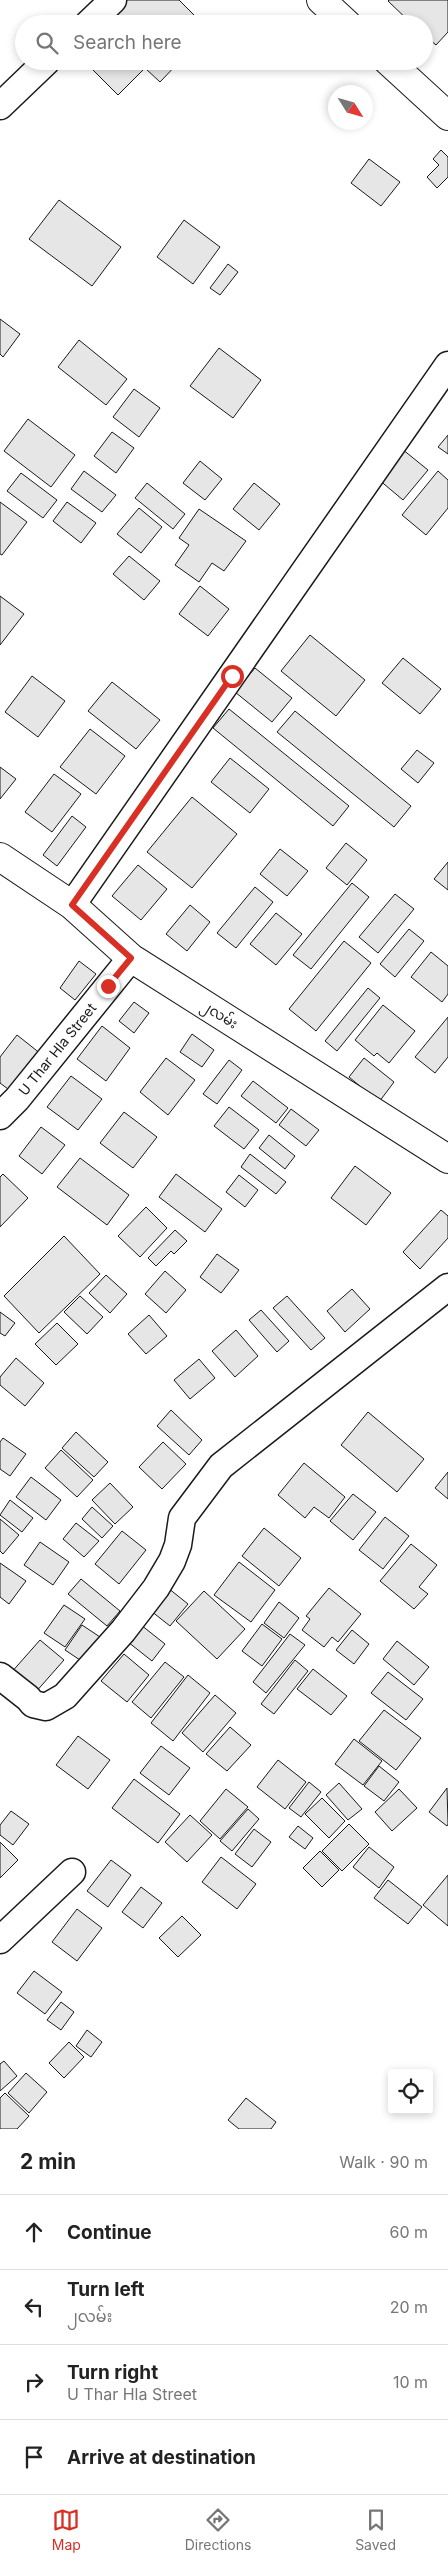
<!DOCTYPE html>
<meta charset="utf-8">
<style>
body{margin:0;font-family:Inter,"Noto Sans Myanmar",sans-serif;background:#f6f6f6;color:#222}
.controls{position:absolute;right:15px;bottom:15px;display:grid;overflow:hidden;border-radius:5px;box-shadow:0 2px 8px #0003}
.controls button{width:45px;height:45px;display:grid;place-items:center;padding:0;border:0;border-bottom:1px solid #e0e0e0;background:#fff;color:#222;font:25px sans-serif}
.compass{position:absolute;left:328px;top:85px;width:45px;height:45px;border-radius:50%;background:#fff;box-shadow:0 2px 8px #0003;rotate:127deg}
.stop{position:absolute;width:15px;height:15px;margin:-11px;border:4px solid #d93025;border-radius:50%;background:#fff}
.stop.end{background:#d93025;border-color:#fff;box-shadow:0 1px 5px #0008}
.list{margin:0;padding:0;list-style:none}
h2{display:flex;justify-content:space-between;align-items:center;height:65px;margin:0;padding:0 20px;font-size:21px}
h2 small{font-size:16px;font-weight:400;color:#767676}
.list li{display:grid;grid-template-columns:32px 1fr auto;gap:15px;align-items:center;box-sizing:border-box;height:75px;padding:0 20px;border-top:1px solid #e0e0e0}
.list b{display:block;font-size:19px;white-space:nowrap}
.list p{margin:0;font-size:16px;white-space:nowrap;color:#767676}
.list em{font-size:16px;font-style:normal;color:#767676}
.icon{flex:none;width:28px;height:28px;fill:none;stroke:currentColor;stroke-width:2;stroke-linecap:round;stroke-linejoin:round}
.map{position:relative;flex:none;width:448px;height:2129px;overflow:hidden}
.search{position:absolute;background:#fff;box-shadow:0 2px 8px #0003;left:15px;right:15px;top:15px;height:55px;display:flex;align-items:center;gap:12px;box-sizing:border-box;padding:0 18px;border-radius:28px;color:#767676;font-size:19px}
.sheet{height:365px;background:#fff}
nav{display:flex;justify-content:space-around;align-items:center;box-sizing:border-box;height:70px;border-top:1px solid #e0e0e0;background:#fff;font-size:14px;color:#767676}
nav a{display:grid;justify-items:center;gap:2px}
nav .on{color:#d93025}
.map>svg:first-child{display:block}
</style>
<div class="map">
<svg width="448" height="2129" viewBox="0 0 448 2129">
<rect width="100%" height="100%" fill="#fff"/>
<path fill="#e6e6e6" stroke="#1a1a1a" d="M 127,0 L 179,0 L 196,17 L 189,24 L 104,24 Z
M 389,0 L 448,0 L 448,32 L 436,45 L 424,35 L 424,24 L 412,24 L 388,1 Z
M 84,61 L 180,61 L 160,82 L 145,68 L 118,95 Z
M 441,150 L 448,157 L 448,177 L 437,188 L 427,177 L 439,165 L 433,159 Z
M 369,159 L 400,182 L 381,206 L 351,183 Z
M 59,200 L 121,247 L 92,286 L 29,239 Z
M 184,220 L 220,247 L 193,284 L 157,257 Z
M 228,264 L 238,272 L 220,295 L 210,288 Z
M 0,319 L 20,334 L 3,357 L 0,354 Z
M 79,340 L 127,379 L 106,405 L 58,367 Z
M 219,348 L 261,380 L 233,418 L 190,386 Z
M 134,389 L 160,408 L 139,437 L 113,417 Z
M 28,419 L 75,455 L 51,487 L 4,451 Z
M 112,432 L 134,448 L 116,473 L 94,456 Z
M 448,435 L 448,454 L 438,447 Z
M 402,449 L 428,470 L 403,500 L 378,479 Z
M 200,461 L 222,479 L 205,500 L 183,483 Z
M 84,471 L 116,495 L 102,512 L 71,489 Z
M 438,471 L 448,480 L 448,508 L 426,535 L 402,515 Z
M 21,473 L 57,500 L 43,518 L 7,491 Z
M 147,483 L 185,514 L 173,529 L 135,498 Z
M 254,483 L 280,504 L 259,530 L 233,509 Z
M 0,502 L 27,522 L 2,555 L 0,554 Z
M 67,502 L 96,523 L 81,543 L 53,521 Z
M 139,508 L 162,527 L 141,553 L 117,534 Z
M 199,509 L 246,541 L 224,571 L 212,563 L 199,582 L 175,565 L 189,545 L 179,538 Z
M 129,556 L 160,581 L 144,600 L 113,574 Z
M 200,586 L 229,609 L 208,636 L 179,614 Z
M 0,596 L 24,614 L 0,645 Z
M 310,635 L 365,680 L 336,716 L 281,671 Z
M 403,658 L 441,689 L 420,714 L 382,683 Z
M 255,668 L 292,698 L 272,722 L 235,692 Z
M 32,676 L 65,701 L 38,737 L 5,712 Z
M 112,682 L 160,720 L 136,749 L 88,711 Z
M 229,709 L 349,806 L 333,826 L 213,728 Z
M 295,711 L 411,806 L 394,827 L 277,732 Z
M 90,729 L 125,756 L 96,794 L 60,767 Z
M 417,750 L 434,763 L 418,783 L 401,769 Z
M 230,758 L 269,789 L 250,813 L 211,782 Z
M 0,767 L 16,779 L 0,799 Z
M 54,774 L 81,794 L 52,832 L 25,812 Z
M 192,797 L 237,834 L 192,888 L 147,852 Z
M 72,816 L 86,827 L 57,866 L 43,855 Z
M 346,843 L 367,860 L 347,885 L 326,868 Z
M 280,849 L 308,871 L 287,896 L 260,874 Z
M 448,862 L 448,890 L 434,879 Z
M 138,865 L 167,889 L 141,920 L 112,896 Z
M 352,883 L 369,897 L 311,969 L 293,955 Z
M 255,887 L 273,902 L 236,948 L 217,933 Z
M 395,894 L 414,909 L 378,953 L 359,937 Z
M 190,905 L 210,922 L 187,951 L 166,934 Z
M 276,913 L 302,934 L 276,965 L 250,944 Z
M 409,929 L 424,941 L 395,977 L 380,964 Z
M 344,941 L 371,963 L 316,1031 L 289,1009 Z
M 431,952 L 448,966 L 448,994 L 442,1002 L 411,977 Z
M 79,961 L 96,974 L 75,1000 L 60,988 Z
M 368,988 L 380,998 L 337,1051 L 325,1041 Z
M 134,1002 L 149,1013 L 134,1033 L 119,1021 Z
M 383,1005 L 415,1031 L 389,1063 L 377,1053 L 374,1056 L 355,1040 Z
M 448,1017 L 448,1057 L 435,1073 L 415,1057 Z
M 102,1026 L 130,1048 L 106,1081 L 77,1059 Z
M 192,1034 L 214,1050 L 202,1067 L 180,1052 Z
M 17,1035 L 41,1054 L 12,1092 L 0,1083 L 0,1057 Z
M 166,1058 L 195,1080 L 168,1115 L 140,1092 Z
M 364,1058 L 394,1082 L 379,1102 L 349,1077 Z
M 229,1060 L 242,1070 L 217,1104 L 203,1094 Z
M 71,1076 L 102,1099 L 78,1130 L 47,1107 Z
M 253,1081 L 288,1108 L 276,1123 L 241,1096 Z
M 229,1107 L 259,1130 L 244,1149 L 214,1126 Z
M 291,1109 L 319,1130 L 306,1146 L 279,1125 Z
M 124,1112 L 157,1137 L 133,1168 L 100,1143 Z
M 41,1127 L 65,1145 L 42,1174 L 19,1156 Z
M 269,1135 L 295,1156 L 285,1169 L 259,1148 Z
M 250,1154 L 286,1182 L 276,1194 L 241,1167 Z
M 80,1158 L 129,1195 L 107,1225 L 57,1187 Z
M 355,1166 L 391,1193 L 366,1225 L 331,1198 Z
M 3,1174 L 28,1198 L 0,1227 L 0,1177 Z
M 176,1174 L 222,1209 L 205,1232 L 159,1197 Z
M 239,1175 L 258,1190 L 245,1207 L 226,1192 Z
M 146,1207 L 167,1228 L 140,1257 L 118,1236 Z
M 441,1210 L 448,1216 L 448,1238 L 420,1269 L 403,1252 Z
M 175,1230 L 187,1241 L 174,1254 L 171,1251 L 156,1266 L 148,1258 Z
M 64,1236 L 100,1274 L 39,1333 L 4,1296 Z
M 217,1254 L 239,1270 L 221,1293 L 200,1277 Z
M 165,1271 L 186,1290 L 166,1313 L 145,1294 Z
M 106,1275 L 127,1294 L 110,1313 L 89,1293 Z
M 352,1289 L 370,1309 L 345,1332 L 327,1311 Z
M 80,1296 L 103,1317 L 87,1334 L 64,1312 Z
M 287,1296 L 325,1338 L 311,1350 L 273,1308 Z
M 261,1310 L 289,1341 L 277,1352 L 249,1320 Z
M 0,1312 L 15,1323 L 5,1336 L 0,1333 Z
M 149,1315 L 167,1336 L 146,1354 L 128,1334 Z
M 57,1323 L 78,1344 L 56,1365 L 35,1344 Z
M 236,1330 L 258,1356 L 235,1377 L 212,1351 Z
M 16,1358 L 44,1383 L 25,1406 L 0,1385 L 0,1377 Z
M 199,1359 L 215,1378 L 190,1399 L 174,1380 Z
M 171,1410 L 202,1440 L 189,1455 L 157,1426 Z
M 368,1412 L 424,1459 L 397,1492 L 341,1445 Z
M 76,1432 L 108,1462 L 94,1477 L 62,1448 Z
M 3,1438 L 26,1454 L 10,1476 L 0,1469 L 0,1442 Z
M 163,1442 L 186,1464 L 162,1489 L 139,1467 Z
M 61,1450 L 93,1480 L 77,1497 L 45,1468 Z
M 304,1463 L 345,1497 L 329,1518 L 314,1507 L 305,1518 L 278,1495 Z
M 448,1472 L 448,1499 L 435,1488 Z
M 31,1477 L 61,1500 L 46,1520 L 16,1497 Z
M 110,1483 L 133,1507 L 115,1524 L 92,1500 Z
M 353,1494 L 376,1512 L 353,1540 L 330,1521 Z
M 10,1500 L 33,1518 L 22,1532 L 0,1515 Z
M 92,1507 L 113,1526 L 102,1538 L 82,1519 Z
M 385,1517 L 409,1536 L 383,1569 L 359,1550 Z
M 0,1519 L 19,1535 L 3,1554 L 0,1551 Z
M 76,1523 L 99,1541 L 84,1557 L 63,1539 Z
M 264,1528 L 301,1558 L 279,1586 L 242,1556 Z
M 122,1531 L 146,1550 L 119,1584 L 95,1564 Z
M 40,1542 L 69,1562 L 53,1585 L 24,1565 Z
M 411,1544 L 437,1565 L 419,1587 L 428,1594 L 414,1609 L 380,1581 Z
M 239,1562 L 275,1590 L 251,1622 L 214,1595 Z
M 0,1563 L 26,1581 L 9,1604 L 0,1597 Z
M 81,1579 L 120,1611 L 107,1626 L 68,1594 Z
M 163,1584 L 188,1604 L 170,1626 L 146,1607 Z
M 329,1588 L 361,1614 L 338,1642 L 332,1637 L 324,1647 L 302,1630 L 310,1619 L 306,1616 Z
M 204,1591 L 245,1629 L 217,1659 L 176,1621 Z
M 279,1602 L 299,1618 L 284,1638 L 264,1623 Z
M 64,1605 L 85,1619 L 65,1647 L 44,1633 Z
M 262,1624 L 282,1639 L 262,1666 L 242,1651 Z
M 82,1625 L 100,1637 L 83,1662 L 65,1650 Z
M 141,1625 L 165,1644 L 152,1661 L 128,1642 Z
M 352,1630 L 369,1644 L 354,1664 L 336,1650 Z
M 290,1634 L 305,1645 L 266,1693 L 253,1682 Z
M 40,1640 L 64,1660 L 34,1694 L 10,1674 Z
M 397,1641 L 429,1667 L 414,1685 L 383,1659 Z
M 124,1654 L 149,1675 L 127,1702 L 101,1681 Z
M 295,1660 L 308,1671 L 274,1714 L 261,1704 Z
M 165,1662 L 184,1677 L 151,1718 L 132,1702 Z
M 313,1669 L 347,1696 L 331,1715 L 297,1689 Z
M 388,1672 L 423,1699 L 406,1720 L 371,1693 Z
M 188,1675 L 210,1693 L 173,1741 L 151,1723 Z
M 215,1695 L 236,1713 L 203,1752 L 182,1733 Z
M 384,1710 L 421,1738 L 396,1770 L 359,1741 Z
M 230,1727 L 251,1745 L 227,1771 L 206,1754 Z
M 78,1736 L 110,1760 L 88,1789 L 56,1765 Z
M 354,1739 L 382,1761 L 363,1785 L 335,1764 Z
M 161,1746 L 190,1768 L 169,1795 L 140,1773 Z
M 278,1760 L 306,1782 L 285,1809 L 257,1787 Z
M 379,1766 L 399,1782 L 384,1801 L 364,1786 Z
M 134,1779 L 180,1814 L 158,1843 L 112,1808 Z
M 309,1782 L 321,1792 L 301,1817 L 289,1808 Z
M 339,1783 L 362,1809 L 348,1820 L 326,1795 Z
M 447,1788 L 448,1824 L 447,1826 L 429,1812 Z
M 226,1789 L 248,1807 L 220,1839 L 200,1821 Z
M 399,1789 L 417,1808 L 392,1831 L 375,1812 Z
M 322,1798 L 345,1821 L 329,1838 L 305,1814 Z
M 248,1809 L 259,1819 L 232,1851 L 220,1841 Z
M 11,1811 L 29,1824 L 13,1845 L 0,1835 L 0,1825 Z
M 190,1815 L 212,1835 L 187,1862 L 165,1842 Z
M 349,1824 L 369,1844 L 342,1871 L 322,1851 Z
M 298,1826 L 313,1838 L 305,1849 L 289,1837 Z
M 254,1829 L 271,1842 L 252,1867 L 235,1854 Z
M 0,1842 L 18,1860 L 0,1878 Z
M 369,1847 L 394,1867 L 379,1888 L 353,1867 Z
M 320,1851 L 339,1870 L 322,1887 L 303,1868 Z
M 221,1857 L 256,1884 L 237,1909 L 202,1882 Z
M 111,1860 L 131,1875 L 108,1907 L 87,1891 Z
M 448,1875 L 448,1926 L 423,1905 Z
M 388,1880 L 422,1907 L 408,1924 L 374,1898 Z
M 141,1887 L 162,1903 L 143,1928 L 122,1912 Z
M 77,1909 L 102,1928 L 77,1961 L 52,1942 Z
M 182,1916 L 201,1935 L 178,1957 L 159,1938 Z
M 34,1971 L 62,1992 L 45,2014 L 17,1993 Z
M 61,2002 L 74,2012 L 61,2030 L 47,2020 Z
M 87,2030 L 102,2042 L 91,2057 L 76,2046 Z
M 69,2042 L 84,2057 L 64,2078 L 49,2063 Z
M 4,2061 L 17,2076 L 0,2091 L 0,2064 Z
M 26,2073 L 47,2092 L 29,2113 L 8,2093 Z
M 5,2093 L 29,2116 L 17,2129 L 0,2129 L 0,2098 Z
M 246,2098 L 276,2122 L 271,2129 L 239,2129 L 228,2120 Z"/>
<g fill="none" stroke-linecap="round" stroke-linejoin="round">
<g stroke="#1a1a1a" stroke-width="29">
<path id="minor" d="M 88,24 L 113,0
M 0,106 L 47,61
M 72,905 L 448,365
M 0,1116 L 17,1099 L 131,958
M 0,1676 L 28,1698 L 33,1704 L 46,1707 L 65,1696 L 123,1631 L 156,1588 L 172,1561 L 178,1545 L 182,1518 L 221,1466 L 448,1287
M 0,1940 L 72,1872"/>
</g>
<g stroke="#1a1a1a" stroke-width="30">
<path id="tertiary" d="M 321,0 L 347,24
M 388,61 L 448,116
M 0,857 L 72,905 L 131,958 L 448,1159"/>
</g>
<use href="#minor" stroke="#fff" stroke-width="26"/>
<use href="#tertiary" stroke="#fff" stroke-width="28"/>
</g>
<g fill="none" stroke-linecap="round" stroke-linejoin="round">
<path stroke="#d93025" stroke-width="6" d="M 108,986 L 131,958 L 72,905 L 232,676"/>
</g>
<g text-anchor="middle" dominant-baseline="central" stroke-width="4" stroke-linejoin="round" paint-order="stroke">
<g font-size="14" fill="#1a1a1a" stroke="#fff">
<text transform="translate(220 1014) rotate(32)">၂လမ်း</text>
<text transform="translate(57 1049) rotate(-51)">U Thar Hla Street</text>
</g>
</g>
</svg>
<div class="controls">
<button><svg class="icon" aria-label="locate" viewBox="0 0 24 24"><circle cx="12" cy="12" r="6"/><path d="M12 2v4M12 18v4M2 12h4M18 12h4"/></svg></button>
</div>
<svg class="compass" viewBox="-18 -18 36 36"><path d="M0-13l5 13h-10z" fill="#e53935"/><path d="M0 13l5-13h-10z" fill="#767676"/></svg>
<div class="stop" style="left:232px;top:676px"></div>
<div class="stop end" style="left:108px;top:986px"></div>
<div class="search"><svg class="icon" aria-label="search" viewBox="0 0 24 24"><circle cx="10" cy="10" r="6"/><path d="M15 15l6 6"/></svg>Search here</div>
</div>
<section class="sheet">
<h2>2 min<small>Walk · 90 m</small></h2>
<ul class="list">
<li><svg class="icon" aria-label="ahead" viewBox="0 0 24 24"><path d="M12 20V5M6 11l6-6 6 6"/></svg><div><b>Continue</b></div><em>60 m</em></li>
<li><svg class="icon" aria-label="left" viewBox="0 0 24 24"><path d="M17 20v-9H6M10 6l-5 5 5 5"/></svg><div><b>Turn left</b><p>၂လမ်း</p></div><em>20 m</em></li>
<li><svg class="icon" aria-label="right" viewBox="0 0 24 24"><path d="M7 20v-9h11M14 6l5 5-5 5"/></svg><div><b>Turn right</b><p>U Thar Hla Street</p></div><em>10 m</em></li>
<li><svg class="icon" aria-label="arrive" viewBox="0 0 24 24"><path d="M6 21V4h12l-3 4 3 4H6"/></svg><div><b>Arrive at destination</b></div></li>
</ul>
</section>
<nav>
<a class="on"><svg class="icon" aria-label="map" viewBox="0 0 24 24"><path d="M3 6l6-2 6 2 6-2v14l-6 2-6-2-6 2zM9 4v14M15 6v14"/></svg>Map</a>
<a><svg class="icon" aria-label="directions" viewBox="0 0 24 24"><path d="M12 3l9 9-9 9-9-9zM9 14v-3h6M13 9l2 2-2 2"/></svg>Directions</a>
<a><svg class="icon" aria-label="saved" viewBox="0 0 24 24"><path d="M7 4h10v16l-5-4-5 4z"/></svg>Saved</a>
</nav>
